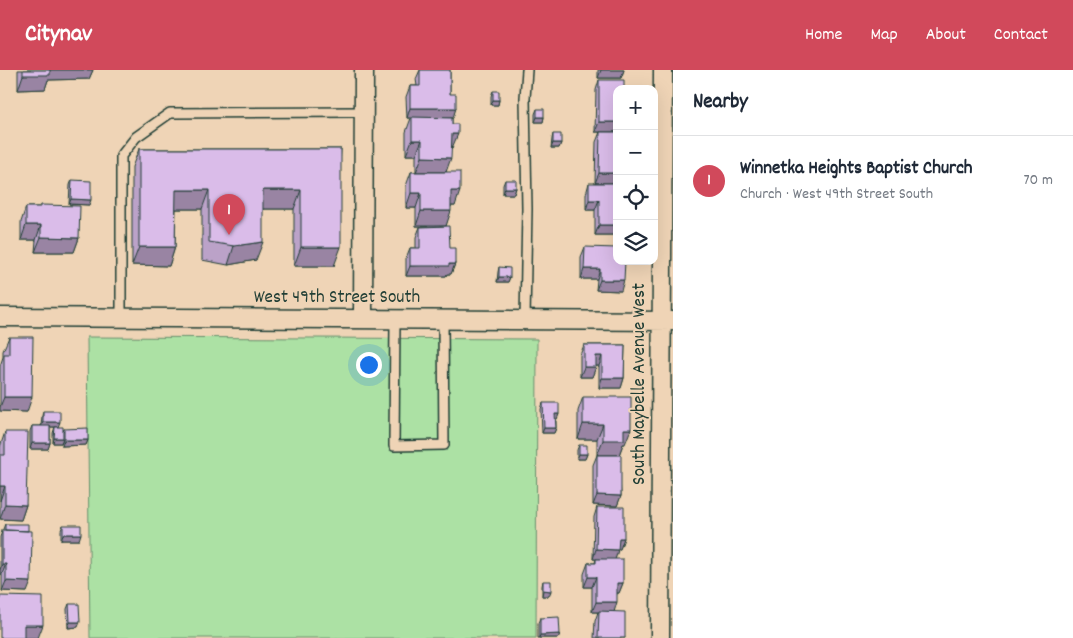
<!DOCTYPE html>
<meta charset="utf-8">
<style>
body{margin:0;font-family:Dekko,sans-serif;background:#f6f6f7;color:#1f2937}
.controls{position:absolute;right:15px;top:15px;display:grid;overflow:hidden;border-radius:10px;box-shadow:0 5px 20px #0002}
.controls button{width:45px;height:45px;display:grid;place-items:center;padding:0;border:0;border-bottom:1px solid #e0e1e3;background:#fff;color:#1f2937;font:25px sans-serif}
.you{position:absolute;left:368px;top:294px;width:18px;height:18px;margin:-12px;border:4px solid #fff;border-radius:50%;background:#1a73e8;box-shadow:0 0 0 8px #1a73e833}
.badge{display:grid;place-items:center;width:32px;height:32px;border-radius:50%;background:#d1495b;color:#fff;font-size:16px;font-weight:700}
.pin{position:absolute;translate:-50% -41px;filter:drop-shadow(0 1px 2px #0008)}
.pin::after{content:'';position:absolute;top:26px;width:18px;height:15px;background:inherit;clip-path:polygon(0 0,100% 0,50% 100%)}
.list{margin:0;padding:0;list-style:none}
h2{display:flex;justify-content:space-between;align-items:center;height:65px;margin:0;padding:0 20px;font-size:21px}
h2 small{font-size:16px;font-weight:400;color:#747a83}
.list li{display:grid;grid-template-columns:32px 1fr auto;gap:15px;align-items:center;box-sizing:border-box;height:90px;padding:0 20px;border-top:1px solid #e0e1e3}
.list b{display:block;font-size:19px;white-space:nowrap}
.list p{margin:0;font-size:16px;white-space:nowrap;color:#747a83}
.list em{font-size:16px;font-style:normal;color:#747a83}
.icon{flex:none;width:28px;height:28px;fill:none;stroke:currentColor;stroke-width:2;stroke-linecap:round;stroke-linejoin:round}
.map{position:relative;flex:none;width:673px;height:568px;overflow:hidden}
header{display:flex;align-items:center;gap:30px;box-sizing:border-box;height:70px;padding:0 25px;background:#d1495b;color:#fff}
header strong{font-size:24px}
nav{display:flex;gap:28px;margin-inline-start:auto;font-size:18px}
main{display:flex}
aside{flex:1;background:#fff}
.map>svg:first-child{display:block}
</style>
<header>
<strong>Citynav</strong>
<nav><a>Home</a><a>Map</a><a>About</a><a>Contact</a></nav>
</header>
<main>
<div class="map">
<svg width="673" height="568" viewBox="0 0 673 568">
<rect width="100%" height="100%" fill="#efd4b6"/>
<filter id="ink" filterUnits="userSpaceOnUse"><feTurbulence type="fractalNoise" baseFrequency=".02" numOctaves="2"/><feDisplacementMap in="SourceGraphic" scale="10" xChannelSelector="R" yChannelSelector="G"/><feConvolveMatrix kernelMatrix="1 2 1 2 8 2 1 2 1" color-interpolation-filters="sRGB"/></filter>
<g filter="url(#ink)">
<path fill="#ace1a4" stroke="#668f6c" d="M 87,267 L 537,269 L 536,568 L 90,568 Z"/>
<g fill="none" stroke-linecap="round" stroke-linejoin="round">
<g stroke="#1f3d34" stroke-width="12">
<path id="service" d="M 121,248 L 121,86 L 136,67 L 170,43 L 363,42
M 395,250 L 394,376 L 444,375 L 443,250
M 525,250 L 527,139 L 525,28 L 527,0"/>
</g>
<g stroke="#1f3d34" stroke-width="21">
<path id="minor" d="M 0,247 L 673,251
M 363,249 L 364,0
M 660,568 L 663,0"/>
</g>
<use href="#service" stroke="#efd4b6" stroke-width="9"/>
<use href="#minor" stroke="#efd4b6" stroke-width="18"/>
</g>
<path fill="#bba2c8" stroke="#1f3d34" d="M 18,0 L 93,0 L 89,9 L 48,10 L 45,19 L 18,20 Z
M 420,0 L 450,0 L 450,24 L 456,38 L 452,48 L 452,78 L 451,78 L 446,102 L 455,136 L 451,136 L 446,156 L 416,156 L 416,138 L 406,138 L 406,116 L 411,102 L 416,102 L 416,85 L 406,85 L 406,62 L 411,48 L 407,48 L 406,27 L 410,16 L 417,16 L 416,9 Z
M 598,0 L 624,0 L 621,8 L 598,8 Z
M 599,10 L 617,62 L 595,62 L 596,20 Z
M 493,21 L 499,30 L 498,35 L 491,35 L 491,26 Z
M 537,39 L 544,47 L 543,52 L 535,52 L 535,44 Z
M 600,62 L 617,113 L 595,113 L 596,72 Z
M 553,64 L 561,73 L 559,78 L 551,78 L 552,69 Z
M 139,79 L 341,79 L 334,196 L 294,196 L 294,139 L 263,139 L 256,190 L 228,195 L 202,190 L 202,139 L 176,139 L 175,177 L 169,196 L 132,195 L 132,97 Z
M 72,110 L 89,135 L 69,134 L 70,115 Z
M 505,110 L 516,118 L 514,124 L 503,124 L 503,115 Z
M 589,113 L 617,165 L 595,165 L 595,140 L 586,140 L 586,124 Z
M 41,135 L 79,168 L 74,182 L 35,182 L 36,170 L 21,170 L 21,152 L 26,137 L 41,137 Z
M 420,157 L 450,178 L 455,194 L 451,204 L 447,204 L 446,206 L 406,206 L 406,188 L 410,178 L 416,178 L 416,167 Z
M 585,177 L 621,221 L 596,220 L 597,209 L 581,209 L 581,187 Z
M 499,197 L 510,207 L 508,212 L 497,212 L 498,202 Z
M 9,267 L 27,342 L 0,341 L 0,296 L 3,287 L 3,281 Z
M 584,275 L 625,275 L 624,308 L 621,318 L 599,318 L 599,296 L 596,296 L 592,307 L 580,307 L 580,285 Z
M 583,327 L 625,374 L 623,374 L 619,385 L 621,426 L 617,436 L 593,435 L 593,395 L 597,385 L 597,369 L 578,369 L 578,341 Z
M 543,333 L 559,344 L 557,349 L 556,349 L 556,358 L 554,363 L 542,363 L 541,339 Z
M 43,341 L 58,357 L 50,357 L 50,373 L 48,379 L 30,379 L 30,361 L 32,356 L 41,356 L 42,346 Z
M 55,357 L 63,361 L 64,359 L 88,370 L 86,375 L 62,376 L 62,370 L 61,373 L 53,373 L 53,363 Z
M 5,362 L 26,435 L 21,450 L 0,449 L 0,377 Z
M 579,375 L 587,384 L 585,389 L 577,389 L 577,380 Z
M 597,437 L 624,468 L 620,479 L 618,479 L 615,489 L 623,513 L 619,523 L 617,523 L 614,542 L 625,568 L 594,568 L 595,551 L 598,542 L 592,542 L 592,517 L 584,517 L 584,504 L 588,493 L 595,493 L 596,489 L 593,489 L 594,447 Z
M 5,454 L 27,522 L 2,521 L 2,504 L 0,504 L 0,467 Z
M 63,455 L 79,470 L 61,470 L 61,460 Z
M 543,511 L 549,526 L 542,526 L 542,516 Z
M 69,534 L 78,557 L 68,558 L 67,539 Z
M 540,548 L 560,564 L 558,568 L 538,568 L 538,553 Z"/>
<path fill="#9984a3" stroke="#1f3d34" d="M 48,0 L 93,0 L 89,9 L 48,10 L 45,19 L 18,20 L 23,5 Z
M 601,0 L 624,0 L 621,8 L 598,8 Z
M 493,30 L 499,30 L 498,35 L 491,35 Z
M 410,38 L 456,38 L 453,48 L 407,48 Z
M 537,47 L 544,47 L 543,52 L 535,52 Z
M 599,52 L 617,52 L 617,62 L 595,62 Z
M 452,64 L 458,64 L 452,78 L 446,78 Z
M 412,70 L 422,70 L 416,85 L 406,85 Z
M 553,73 L 561,73 L 559,78 L 551,78 Z
M 422,87 L 451,88 L 446,102 L 416,102 Z
M 599,103 L 617,103 L 617,113 L 595,113 Z
M 505,118 L 516,118 L 514,124 L 503,124 Z
M 176,120 L 209,120 L 202,139 L 169,139 Z
M 263,120 L 301,120 L 294,139 L 256,139 Z
M 451,121 L 460,121 L 455,136 L 446,136 Z
M 411,123 L 421,123 L 416,138 L 406,138 Z
M 71,129 L 91,130 L 89,135 L 69,134 Z
M 589,130 L 599,130 L 595,140 L 586,140 Z
M 421,141 L 451,141 L 446,156 L 416,156 Z
M 26,155 L 41,155 L 36,170 L 21,170 Z
M 599,155 L 617,155 L 617,165 L 595,165 Z
M 41,167 L 79,168 L 74,182 L 35,182 Z
M 263,172 L 256,190 L 228,195 L 234,176 Z
M 139,177 L 175,177 L 169,196 L 132,195 Z
M 301,177 L 341,177 L 334,196 L 294,196 Z
M 455,194 L 451,204 L 447,204 L 446,206 L 406,206 L 410,196 Z
M 584,199 L 600,199 L 597,209 L 581,209 Z
M 499,207 L 510,207 L 508,212 L 497,212 Z
M 600,210 L 624,210 L 621,221 L 596,220 Z
M 596,286 L 602,286 L 599,296 L 592,296 Z
M 584,297 L 596,297 L 592,307 L 580,307 Z
M 602,308 L 624,308 L 621,318 L 599,318 Z
M 4,327 L 32,327 L 27,342 L 0,341 L 0,337 Z
M 555,344 L 559,344 L 557,349 L 554,349 Z
M 43,352 L 60,352 L 58,357 L 41,357 Z
M 583,354 L 603,354 L 597,369 L 578,369 Z
M 544,358 L 556,358 L 554,363 L 542,363 Z
M 624,359 L 631,359 L 625,374 L 623,374 L 619,385 L 597,385 L 603,370 Z
M 54,368 L 63,368 L 61,373 L 53,373 Z
M 64,370 L 88,370 L 86,375 L 62,376 Z
M 32,373 L 50,373 L 48,379 L 30,379 Z
M 579,384 L 587,384 L 585,389 L 577,389 Z
M 0,416 L 5,416 L 0,431 Z
M 597,425 L 621,426 L 617,436 L 593,435 Z
M 5,434 L 26,435 L 21,450 L 0,449 Z
M 63,464 L 81,464 L 79,470 L 61,470 Z
M 619,468 L 624,468 L 620,479 L 615,479 Z
M 596,479 L 618,480 L 615,490 L 593,489 Z
M 2,494 L 6,494 L 2,504 L 0,504 L 0,500 Z
M 588,507 L 596,507 L 592,517 L 584,517 Z
M 6,511 L 31,512 L 27,522 L 2,521 Z
M 617,513 L 623,513 L 619,523 L 614,523 Z
M 543,520 L 551,521 L 549,526 L 542,526 Z
M 596,532 L 617,532 L 614,542 L 592,542 Z
M 70,552 L 80,552 L 78,557 L 68,558 Z
M 24,555 L 43,555 L 38,568 L 19,568 Z
M 560,564 L 558,568 L 539,568 L 540,565 Z"/>
<path fill="#dabce9" stroke="#1f3d34" d="M 23,0 L 50,0 L 50,5 L 23,5 Z
M 420,0 L 450,0 L 450,24 L 456,24 L 456,38 L 410,38 L 410,16 L 420,16 Z
M 599,10 L 624,10 L 624,19 L 617,19 L 617,52 L 599,52 Z
M 493,21 L 499,21 L 499,30 L 493,30 Z
M 537,39 L 544,39 L 544,47 L 537,47 Z
M 412,47 L 452,48 L 452,54 L 458,54 L 458,64 L 452,64 L 451,88 L 422,87 L 422,70 L 412,70 Z
M 600,62 L 617,62 L 617,103 L 599,103 Z
M 553,64 L 561,64 L 561,73 L 553,73 Z
M 139,79 L 341,79 L 341,177 L 301,177 L 301,120 L 263,120 L 263,172 L 234,176 L 209,172 L 209,120 L 176,120 L 175,177 L 139,177 Z
M 411,102 L 460,102 L 460,121 L 451,121 L 451,141 L 421,141 L 421,123 L 411,123 Z
M 72,110 L 91,111 L 91,130 L 71,129 Z
M 505,110 L 516,110 L 516,118 L 505,118 Z
M 589,113 L 617,113 L 617,155 L 599,155 L 599,130 L 589,130 Z
M 41,135 L 80,136 L 79,168 L 41,167 L 41,155 L 26,155 L 26,137 L 41,137 Z
M 449,156 L 450,178 L 455,178 L 455,194 L 449,194 L 449,196 L 410,196 L 410,178 L 420,178 L 420,157 Z
M 585,177 L 617,178 L 617,191 L 625,191 L 624,210 L 600,210 L 600,199 L 584,199 Z
M 499,197 L 510,198 L 510,207 L 499,207 Z
M 9,267 L 33,267 L 32,327 L 4,327 L 4,284 L 9,284 Z
M 584,275 L 625,275 L 624,308 L 602,308 L 602,286 L 596,286 L 596,297 L 584,297 Z
M 583,327 L 631,327 L 631,359 L 624,359 L 624,370 L 603,370 L 603,354 L 583,354 Z
M 543,333 L 559,333 L 559,344 L 555,344 L 556,358 L 544,358 Z
M 43,341 L 60,341 L 60,352 L 43,352 Z
M 32,356 L 50,356 L 50,373 L 32,373 Z
M 55,357 L 63,357 L 63,368 L 54,368 Z
M 88,358 L 88,370 L 64,370 L 64,359 Z
M 5,362 L 28,362 L 26,435 L 5,434 L 5,416 L 0,416 L 0,385 L 5,385 Z
M 579,375 L 587,375 L 587,384 L 579,384 Z
M 597,385 L 621,385 L 621,426 L 597,425 Z
M 597,437 L 624,437 L 624,468 L 619,468 L 618,480 L 596,479 Z
M 5,454 L 28,454 L 28,461 L 5,460 Z
M 63,455 L 81,455 L 81,464 L 63,464 Z
M 2,460 L 32,461 L 31,512 L 6,511 L 6,494 L 2,494 Z
M 596,489 L 623,489 L 623,513 L 617,513 L 617,532 L 596,532 L 596,507 L 588,507 L 588,493 L 596,493 Z
M 543,511 L 551,511 L 551,521 L 543,520 Z
M 0,526 L 43,527 L 43,555 L 24,555 L 24,568 L 0,568 Z
M 69,534 L 79,534 L 80,552 L 70,552 Z
M 599,541 L 625,542 L 625,568 L 598,568 Z
M 559,547 L 560,564 L 540,565 L 540,548 Z"/>
</g>
<g text-anchor="middle" dominant-baseline="central" stroke-width="4" stroke-linejoin="round" paint-order="stroke">
<g font-size="19" fill="#1f3d34" stroke="#efd4b6">
<text x="337" y="228">West 49th Street South</text>
<text transform="translate(640 314) rotate(-90)">South Maybelle Avenue West</text>
</g>
</g>
</svg>
<div class="controls">
<button>+</button>
<button>−</button>
<button><svg class="icon" aria-label="locate" viewBox="0 0 24 24"><circle cx="12" cy="12" r="6"/><path d="M12 2v4M12 18v4M2 12h4M18 12h4"/></svg></button>
<button><svg class="icon" aria-label="layers" viewBox="0 0 24 24"><path d="M12 4l9 5-9 5-9-5zM3 14l9 5 9-5"/></svg></button>
</div>
<div class="you"></div>
<div class="pin badge" style="left:229px;top:165px">1</div>
</div>
<aside>
<h2>Nearby<small></small></h2>
<ul class="list">
<li><span class="badge">1</span><div><b>Winnetka Heights Baptist Church</b><p>Church · West 49th Street South</p></div><em>70 m</em></li>
</ul>
</aside>
</main>
